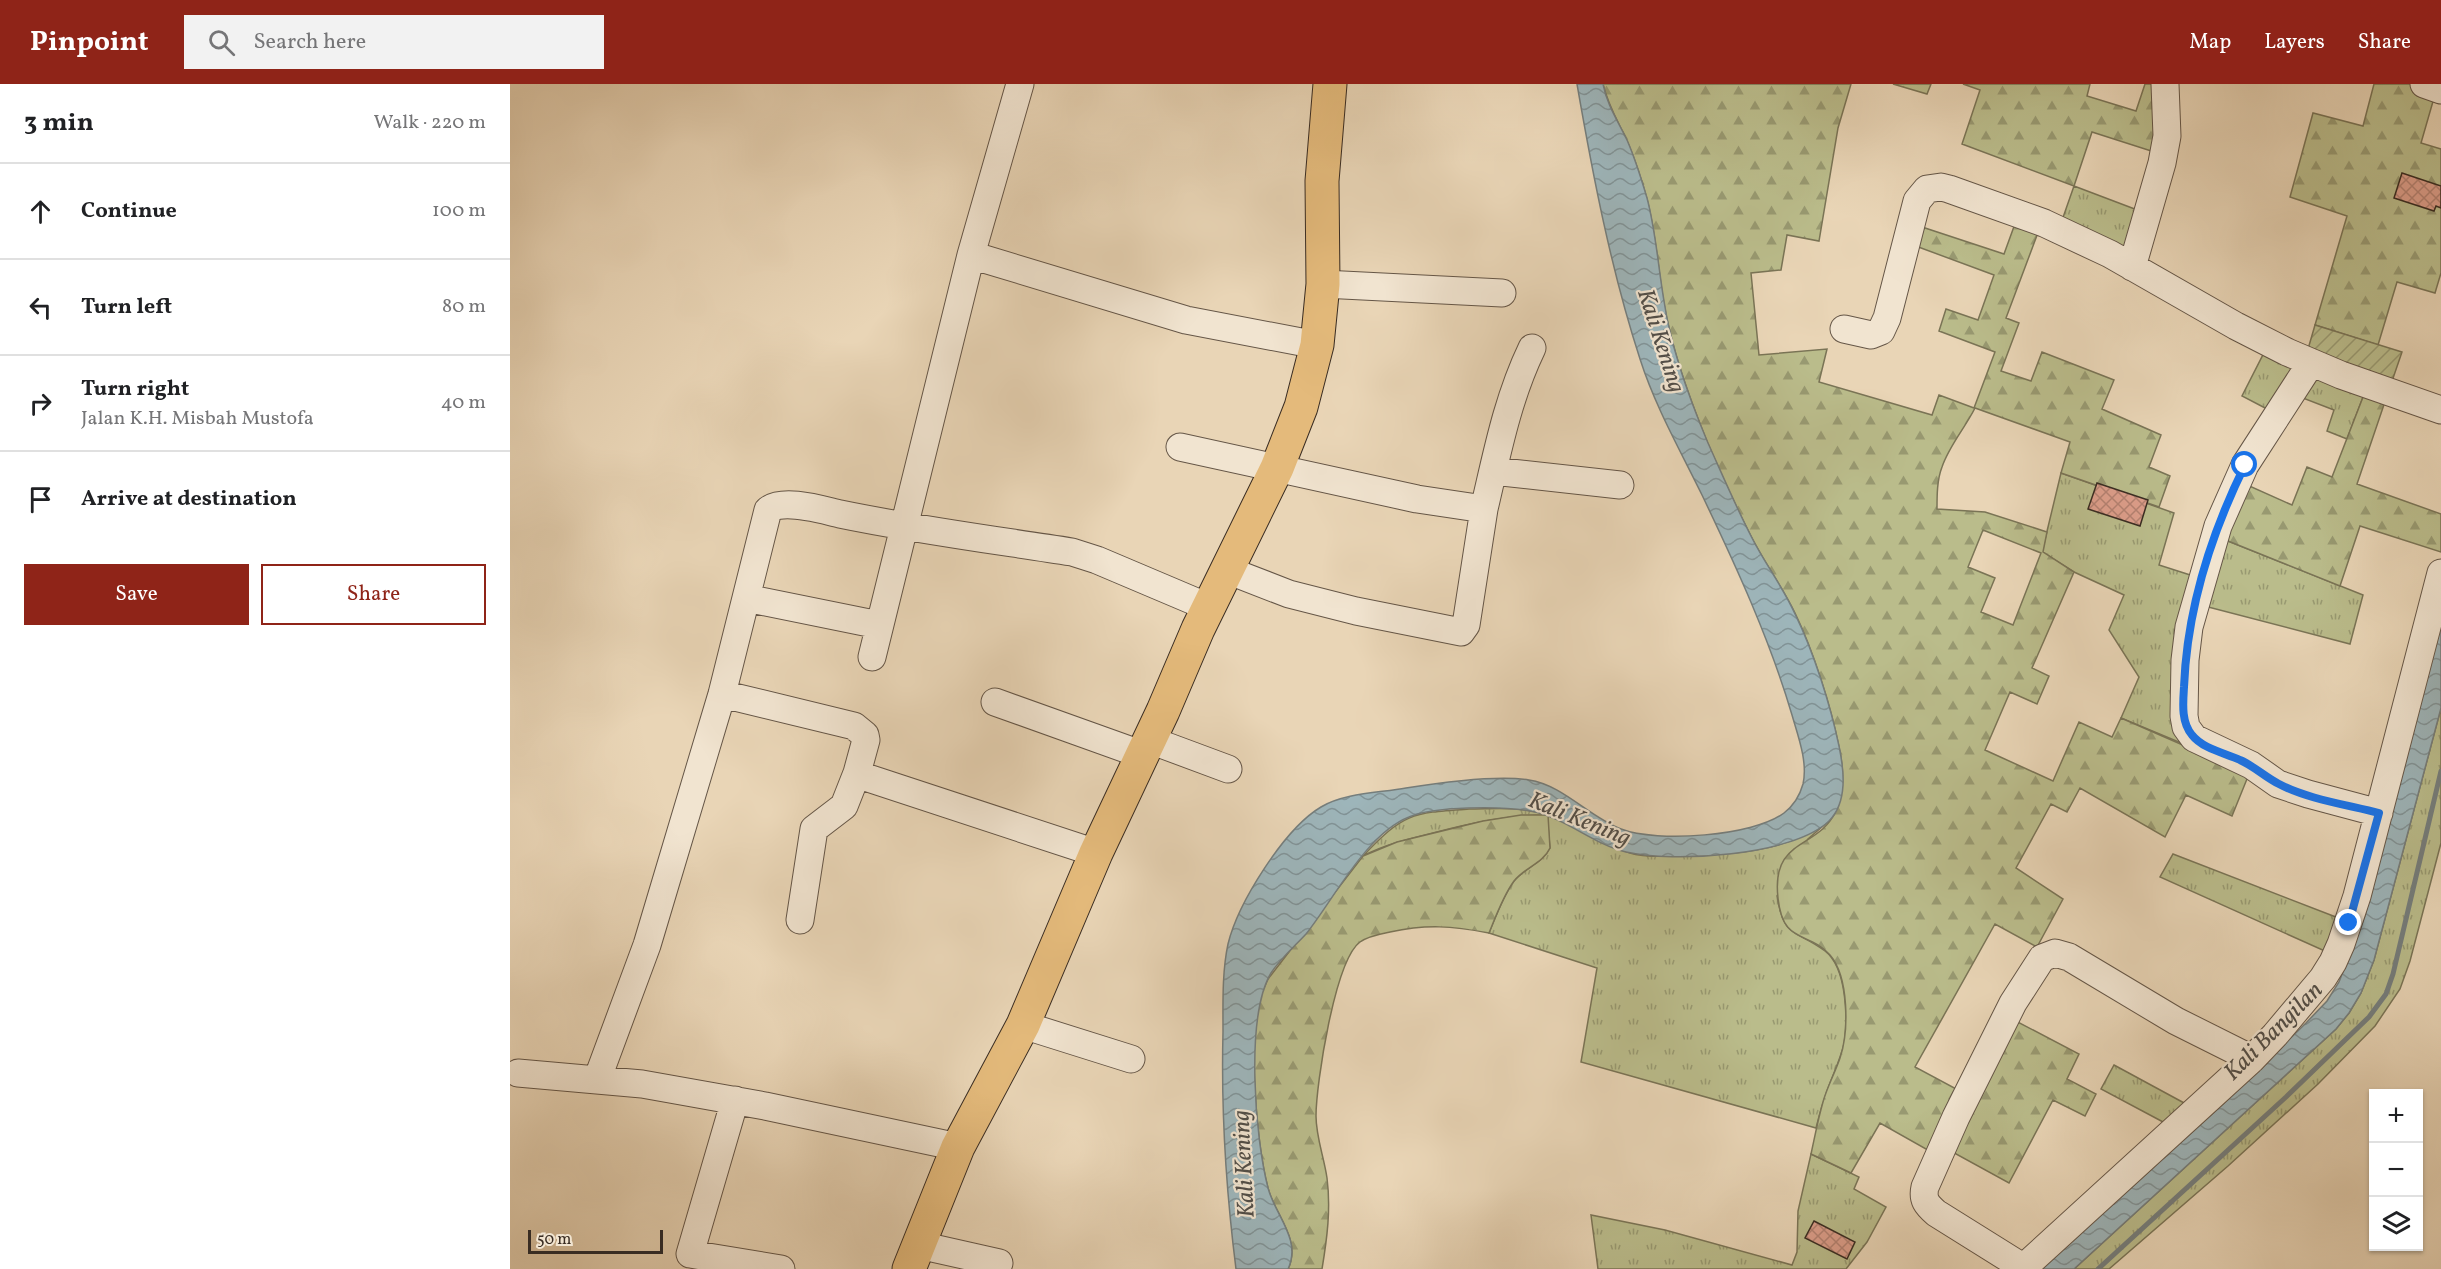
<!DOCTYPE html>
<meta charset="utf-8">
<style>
body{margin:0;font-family:Vollkorn,serif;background:#f2f2f2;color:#202124}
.controls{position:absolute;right:18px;bottom:18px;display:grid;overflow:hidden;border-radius:0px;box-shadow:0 2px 4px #0004}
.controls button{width:54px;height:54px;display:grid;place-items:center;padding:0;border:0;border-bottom:2px solid #e0e0e0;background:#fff;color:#202124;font:30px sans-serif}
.scale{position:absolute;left:18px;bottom:15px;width:135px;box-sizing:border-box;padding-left:6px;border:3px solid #392c22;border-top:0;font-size:16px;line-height:21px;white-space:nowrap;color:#392c22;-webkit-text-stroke:4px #f1e4d0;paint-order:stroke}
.stop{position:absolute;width:18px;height:18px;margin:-14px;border:4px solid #1a73e8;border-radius:50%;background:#fff}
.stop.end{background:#1a73e8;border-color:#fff;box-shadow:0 2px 6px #0008}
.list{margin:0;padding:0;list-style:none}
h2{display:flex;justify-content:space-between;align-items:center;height:78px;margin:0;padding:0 24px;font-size:26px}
h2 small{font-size:20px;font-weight:400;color:#757577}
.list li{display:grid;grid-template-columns:39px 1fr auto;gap:18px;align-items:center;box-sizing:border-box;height:96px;padding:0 24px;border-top:2px solid #e0e0e0}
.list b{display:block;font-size:22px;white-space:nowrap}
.list p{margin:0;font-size:20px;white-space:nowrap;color:#757577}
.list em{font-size:20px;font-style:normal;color:#757577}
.actions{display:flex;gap:12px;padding:18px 24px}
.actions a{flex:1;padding:14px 0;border:2px solid #8f2418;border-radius:0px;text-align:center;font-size:21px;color:#8f2418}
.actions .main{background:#8f2418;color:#fff}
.icon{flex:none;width:33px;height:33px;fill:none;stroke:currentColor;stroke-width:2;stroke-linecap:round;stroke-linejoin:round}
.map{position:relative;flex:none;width:1931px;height:1185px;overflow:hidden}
header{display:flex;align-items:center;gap:36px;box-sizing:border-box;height:84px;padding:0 30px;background:#8f2418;color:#fff}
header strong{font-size:28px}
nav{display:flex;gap:33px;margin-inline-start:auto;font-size:21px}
.search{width:420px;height:54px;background:#f2f2f2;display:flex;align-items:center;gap:15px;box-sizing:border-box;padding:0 21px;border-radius:0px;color:#757577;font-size:22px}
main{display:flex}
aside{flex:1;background:#fff}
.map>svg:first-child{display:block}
</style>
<header>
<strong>Pinpoint</strong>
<div class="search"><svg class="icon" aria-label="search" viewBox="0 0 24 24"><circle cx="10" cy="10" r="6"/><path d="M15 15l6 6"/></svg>Search here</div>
<nav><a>Map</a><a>Layers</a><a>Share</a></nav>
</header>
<main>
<aside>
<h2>3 min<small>Walk · 220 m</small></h2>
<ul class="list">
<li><svg class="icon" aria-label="ahead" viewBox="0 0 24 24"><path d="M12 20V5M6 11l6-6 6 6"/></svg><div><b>Continue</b></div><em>100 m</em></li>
<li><svg class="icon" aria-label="left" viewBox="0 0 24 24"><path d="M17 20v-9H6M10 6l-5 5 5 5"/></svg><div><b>Turn left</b></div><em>80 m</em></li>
<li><svg class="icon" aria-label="right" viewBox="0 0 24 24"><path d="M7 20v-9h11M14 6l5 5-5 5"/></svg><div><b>Turn right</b><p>Jalan K.H. Misbah Mustofa</p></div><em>40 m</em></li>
<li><svg class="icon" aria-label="arrive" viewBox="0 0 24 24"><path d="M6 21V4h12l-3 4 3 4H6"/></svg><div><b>Arrive at destination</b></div></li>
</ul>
<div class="actions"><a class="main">Save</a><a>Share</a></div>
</aside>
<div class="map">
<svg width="1931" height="1185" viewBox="0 0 1931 1185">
<defs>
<pattern id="grass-tufts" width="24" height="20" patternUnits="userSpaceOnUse" patternTransform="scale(1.5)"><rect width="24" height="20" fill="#babc8b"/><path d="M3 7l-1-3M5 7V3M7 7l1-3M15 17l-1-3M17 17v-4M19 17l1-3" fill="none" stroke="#989971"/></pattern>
<pattern id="forest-firs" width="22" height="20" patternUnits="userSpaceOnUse" patternTransform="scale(1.5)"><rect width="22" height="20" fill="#babc8b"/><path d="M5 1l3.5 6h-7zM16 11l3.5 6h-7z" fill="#989971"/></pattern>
<pattern id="garden-furrows" width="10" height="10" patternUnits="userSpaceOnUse" patternTransform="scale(1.5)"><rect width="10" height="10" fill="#babc8b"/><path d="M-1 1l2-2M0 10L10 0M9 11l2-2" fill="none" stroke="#989971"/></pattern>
<pattern id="water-waves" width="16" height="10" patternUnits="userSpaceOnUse" patternTransform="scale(1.5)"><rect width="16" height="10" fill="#9db5ba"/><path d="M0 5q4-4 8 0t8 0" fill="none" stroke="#819397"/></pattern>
<pattern id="building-cross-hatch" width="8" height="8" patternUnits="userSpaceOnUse" patternTransform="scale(1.5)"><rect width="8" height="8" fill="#dd9e8b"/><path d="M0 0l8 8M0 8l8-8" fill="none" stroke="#b48171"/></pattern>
</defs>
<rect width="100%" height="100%" fill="#e9d5b6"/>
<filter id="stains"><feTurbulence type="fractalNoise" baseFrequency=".00333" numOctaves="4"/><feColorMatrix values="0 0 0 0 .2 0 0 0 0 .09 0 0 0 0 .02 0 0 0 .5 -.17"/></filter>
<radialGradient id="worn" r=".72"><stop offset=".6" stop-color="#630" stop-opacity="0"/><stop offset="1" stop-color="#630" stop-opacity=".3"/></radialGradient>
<path fill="url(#grass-tufts)" stroke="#7a7456" stroke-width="1.5" d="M 1564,102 L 1630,127 L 1617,172 L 1550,142 Z
M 1761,255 L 1860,295 L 1837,355 L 1817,347 L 1824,326 L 1772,306 L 1757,325 L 1732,312 Z
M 1551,389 L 1664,429 L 1649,481 L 1699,497 L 1713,455 L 1853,511 L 1840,560 L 1679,518 L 1688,666 L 1611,634 L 1629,593 L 1599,546 L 1614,511 L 1564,488 L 1532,468 Z
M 1931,624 L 1931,759 L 1900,877 L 1890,905 L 1865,942 L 1808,1000 L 1718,1082 L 1599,1185 L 1564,1185 L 1826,945 L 1839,929 L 1851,909 L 1864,876 Z
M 959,725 C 984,725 1012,722 1037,731 C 1065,741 1091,759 1120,769 C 1135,774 1155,772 1171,772 C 1221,771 1278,768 1320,736 L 1298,755 L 1267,812 C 1274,856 1286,845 1315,867 C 1337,884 1338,935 1334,960 C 1331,973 1325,986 1320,999 C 1314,1014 1310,1028 1306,1044 L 1071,978 L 1087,884 L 979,849 C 986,832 993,812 1004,797 C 1014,784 1033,779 1040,764 L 1037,731 C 998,731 961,739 923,749 C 899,755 876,760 853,772 C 894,729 901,729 959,725 Z
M 1663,770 L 1831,835 L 1817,868 L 1650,793 Z
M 1604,981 L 1676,1020 L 1655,1039 L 1591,1005 Z
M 1301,1070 L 1349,1093 L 1344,1105 L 1376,1123 L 1357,1158 L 1336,1185 L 1088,1185 L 1081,1131 L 1155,1146 L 1282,1181 L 1287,1168 L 1288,1127 Z"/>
<path fill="url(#forest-firs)" stroke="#7a7456" stroke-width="1.5" fill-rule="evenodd" d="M 1093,0 L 1341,0 L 1328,44 L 1309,157 L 1277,151 L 1271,186 L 1241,189 L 1249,271 L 1317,265 L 1309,298 L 1422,331 L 1429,311 L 1464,324 L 1485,268 L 1429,247 L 1436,225 L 1468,236 L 1484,191 L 1403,161 L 1409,142 L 1494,170 L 1506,137 L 1529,146 L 1496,234 L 1509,239 L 1491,287 L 1521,297 L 1532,268 L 1604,296 L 1592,325 L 1651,351 L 1639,383 L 1660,392 L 1649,423 L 1551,389 L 1560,358 L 1465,324 C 1455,344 1439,362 1432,383 C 1427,396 1427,411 1427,425 L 1475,428 L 1537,448 L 1533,468 L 1564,488 L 1522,584 L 1539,592 L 1527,620 L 1500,608 L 1475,666 L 1543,697 L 1569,638 L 1602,653 L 1611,634 L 1739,690 L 1722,732 L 1676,711 L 1655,753 L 1570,704 L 1557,728 L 1541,720 L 1506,784 L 1553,815 L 1527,863 L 1485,840 L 1405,983 L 1461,1013 L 1502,935 L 1569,970 L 1557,995 L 1586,1010 L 1575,1032 L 1543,1016 L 1499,1099 L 1428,1060 L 1423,1069 L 1370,1039 L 1341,1089 L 1301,1070 C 1305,1052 1308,1035 1313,1018 C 1317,1003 1325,989 1330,974 C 1339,947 1339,893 1320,871 C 1297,846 1273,861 1268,814 C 1261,753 1308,766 1326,727 C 1335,706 1334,685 1329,663 C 1321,622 1303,566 1285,529 C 1272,502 1254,478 1241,452 C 1225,421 1210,388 1196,355 C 1179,312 1162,266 1154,220 C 1148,185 1146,150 1137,115 C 1132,96 1126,78 1118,59 C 1109,39 1098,22 1093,0 ZM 1473,446 L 1531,469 L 1503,541 L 1471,528 L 1485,494 L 1458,483 Z
M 1383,0 L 1421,0 L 1417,10 Z
M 1453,0 L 1580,0 L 1577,12 L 1626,27 L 1635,0 L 1664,0 L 1663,74 L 1582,48 L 1564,102 L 1452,60 L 1470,6 Z
M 1864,0 L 1928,0 L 1911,59 L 1931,65 L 1931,189 L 1925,209 L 1887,198 L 1868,261 L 1805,241 L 1837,132 L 1780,113 L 1803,29 L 1853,42 Z
M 1860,295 L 1880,303 L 1847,400 L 1931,430 L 1931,468 L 1850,442 L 1830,502 L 1713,455 L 1735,400 L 1782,421 L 1797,383 L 1822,393 Z
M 1011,731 L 1038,731 L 1040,764 C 1033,779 1014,784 1004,797 C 993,812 986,832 979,849 C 942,842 917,840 880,848 C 870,850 858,852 850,858 C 825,876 806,1000 806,1032 C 806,1053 814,1073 817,1094 C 821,1125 817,1155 812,1185 L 778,1185 C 792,1156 765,1131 758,1104 C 747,1060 738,960 749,916 C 751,909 755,902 758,895 L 853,772 L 887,758 L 973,737 Z"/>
<path fill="url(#garden-furrows)" stroke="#7a7456" stroke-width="1.5" d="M 1805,241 L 1892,268 L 1880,303 L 1796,272 Z"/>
<path fill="url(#water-waves)" stroke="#757e7d" stroke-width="1.5" d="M 1067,0 L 1093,0 C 1097,21 1108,37 1117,56 C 1125,74 1131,94 1137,114 C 1146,148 1148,182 1154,217 C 1161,265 1179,314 1198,359 C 1212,390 1226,423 1242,454 C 1255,480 1273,503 1285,530 C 1304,569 1320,620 1329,662 C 1334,686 1338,718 1319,737 C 1283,772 1162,779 1116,768 C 1082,760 1055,733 1020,727 C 992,722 924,722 899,733 C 856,750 824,815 796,850 C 784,863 771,874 761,889 C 735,933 745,1054 758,1104 C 765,1131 792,1156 778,1185 L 726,1185 C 716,1106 711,1027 713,948 C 713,919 712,888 718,860 C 728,819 774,745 811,723 C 835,709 868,709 896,704 C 928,699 988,691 1019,696 C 1053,701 1079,733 1111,745 C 1147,759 1244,752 1274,729 C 1283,722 1290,711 1293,700 C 1298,678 1288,652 1282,631 C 1260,556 1226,482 1192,411 C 1170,366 1145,322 1130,275 C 1101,186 1083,92 1067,0 Z
M 1931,531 L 1931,624 L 1864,876 L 1851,909 L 1839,929 L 1826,945 L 1564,1185 L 1531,1185 L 1713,1020 L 1796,939 L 1817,917 L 1829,898 L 1855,832 Z"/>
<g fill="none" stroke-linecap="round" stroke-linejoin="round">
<path stroke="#757e7d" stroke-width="5" d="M 1588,1185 L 1776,1013 L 1859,933 L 1876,910 L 1883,890 L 1931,687"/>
</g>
<path fill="url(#building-cross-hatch)" stroke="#392c22" stroke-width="1.5" d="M 1892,89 L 1931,102 L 1931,124 L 1926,122 L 1924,127 L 1884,114 Z
M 1587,399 L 1638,416 L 1630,442 L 1578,425 Z
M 1304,1137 L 1345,1158 L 1337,1175 L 1295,1154 Z"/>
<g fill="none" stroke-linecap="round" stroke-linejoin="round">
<g stroke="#655647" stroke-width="29">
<path id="minor" d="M 1914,0 L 1931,6
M 461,171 L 676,236 L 807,261
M 1622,183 L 1652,79 L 1657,52 L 1655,0
M 813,200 L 992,209
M 1334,245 L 1361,251 L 1371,247 L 1377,234 L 1407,117 L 1417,105 L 1431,103 L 1439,105 L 1534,139 L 1600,170 L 1726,242 L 1777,268 L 1831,291 L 1931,326
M 1801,279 L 1735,381 L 1708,442 L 1679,543 L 1675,576 L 1674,632 L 1676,643 L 1684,654 L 1741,681 L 1768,700 L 1798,710 L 1869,729
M 670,363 L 907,415 L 974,425 L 956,541 L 951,548 L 846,527 L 779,510 L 717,486
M 983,387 L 1110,401
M 974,425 C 987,370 997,316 1022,264
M 236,514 L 369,541
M 362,573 L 461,171 L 510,0
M 212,610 L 344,642 L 355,651 L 356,656 L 347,689 L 355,693 L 586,769
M 485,618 L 633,671
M 640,656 L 718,685
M 290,836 L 304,745 L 334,722 L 347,689
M 513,941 L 621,975
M 8,989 L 132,1000 L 255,1022 L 448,1063
M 87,996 L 137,861 L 212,610 L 258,426 C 274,414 312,426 330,430 C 407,446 485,456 562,468 L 587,476 L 698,523
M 225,1016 L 180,1170 L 271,1185
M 409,1161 L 489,1179
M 1514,1184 L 1426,1129 C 1417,1121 1412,1116 1415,1103 L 1446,1033 L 1503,919 L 1532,874 L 1545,869 L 1559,873 L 1666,937 L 1742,975
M 1512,1185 L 1742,975 L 1765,951 L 1813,894 L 1823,878 L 1831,860 L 1847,812 L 1931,489"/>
</g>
<g stroke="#392c22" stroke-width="35">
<path id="major" d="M 399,1185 L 448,1063 L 513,941 L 586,769 L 653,627 L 688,545 L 767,384 L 791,323 L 807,261 L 813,200 L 812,97 L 820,0"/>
</g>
<use href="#minor" stroke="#f1e4d0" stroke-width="27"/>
<use href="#major" stroke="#e4ba7b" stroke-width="33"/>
</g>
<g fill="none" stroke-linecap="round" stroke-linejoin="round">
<path stroke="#1a73e8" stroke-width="8" d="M 1735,381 C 1701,450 1677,526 1674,603 C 1673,619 1671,638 1682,651 C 1693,665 1715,669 1730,676 C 1744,682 1755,693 1769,700 C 1797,715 1838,721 1869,729 L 1839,839"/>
</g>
<g text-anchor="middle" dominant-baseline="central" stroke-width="4.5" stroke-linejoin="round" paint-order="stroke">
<g font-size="24" font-style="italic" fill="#524e48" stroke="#f1e4d0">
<text transform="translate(1150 257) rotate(72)">Kali Kening</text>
<text transform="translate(1069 736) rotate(22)">Kali Kening</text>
<text transform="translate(1764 948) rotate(-45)">Kali Bangilan</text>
<text transform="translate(735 1080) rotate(-93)">Kali Kening</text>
</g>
</g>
<rect width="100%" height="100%" filter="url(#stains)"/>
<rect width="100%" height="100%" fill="url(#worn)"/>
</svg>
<div class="controls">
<button>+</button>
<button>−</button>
<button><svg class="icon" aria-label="layers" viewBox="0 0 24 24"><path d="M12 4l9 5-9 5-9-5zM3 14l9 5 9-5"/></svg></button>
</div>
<div class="scale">50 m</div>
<div class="stop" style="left:1735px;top:381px"></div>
<div class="stop end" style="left:1839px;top:839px"></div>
</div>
</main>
